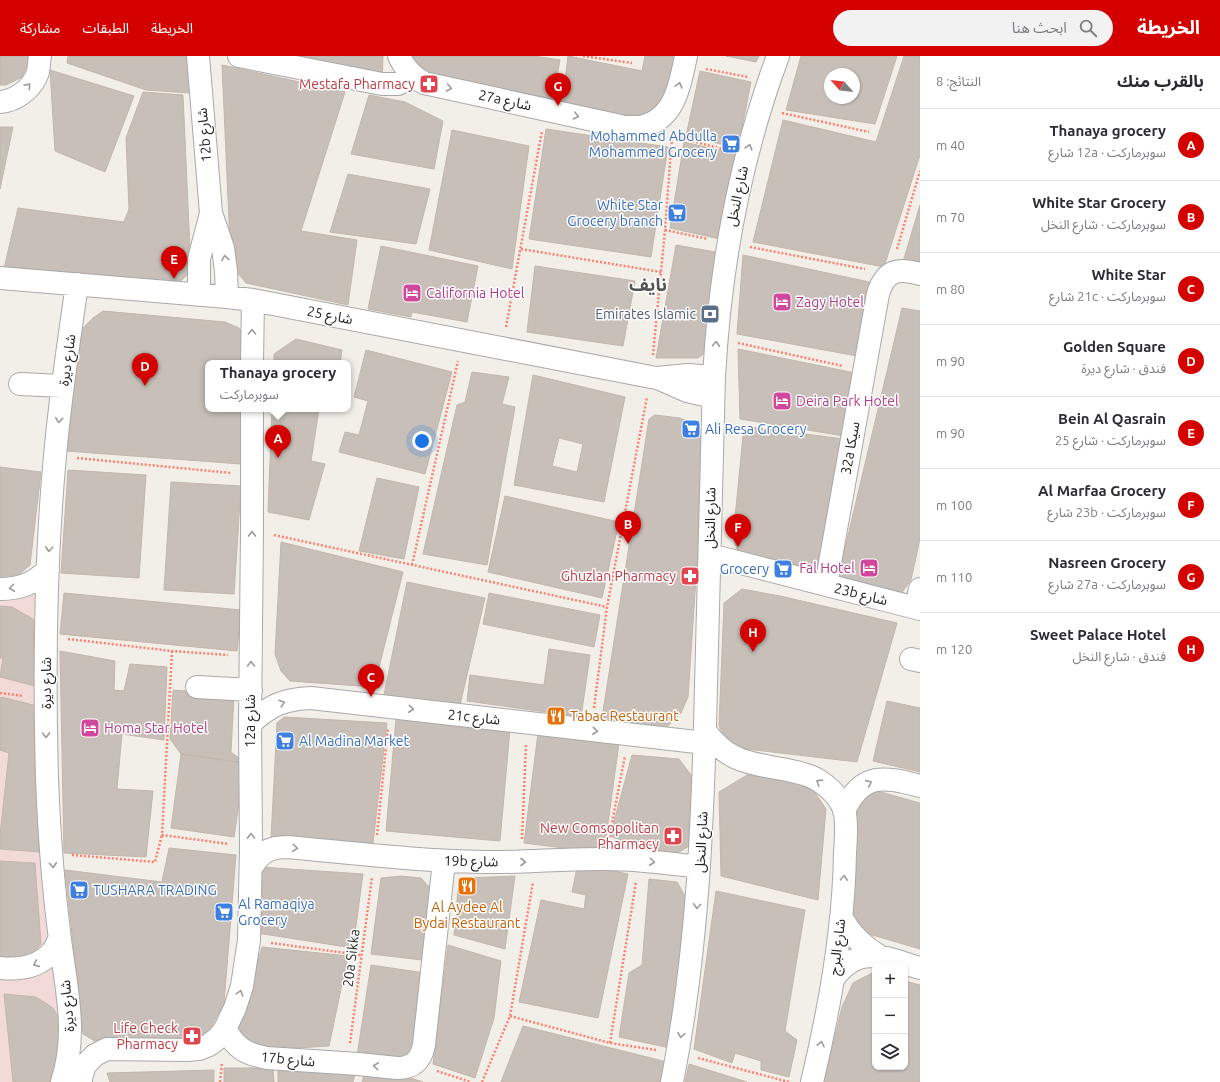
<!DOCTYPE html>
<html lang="ar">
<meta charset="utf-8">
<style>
body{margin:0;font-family:Ubuntu,"Noto Sans Arabic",sans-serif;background:#f2f2f3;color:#2b2b33;direction:rtl}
.controls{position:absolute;right:12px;bottom:12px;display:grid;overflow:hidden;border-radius:8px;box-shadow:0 1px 3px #0004}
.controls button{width:36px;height:36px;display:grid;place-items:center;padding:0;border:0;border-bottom:1px solid #e1e1e2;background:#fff;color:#2b2b33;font:20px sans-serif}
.compass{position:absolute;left:824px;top:12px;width:36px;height:36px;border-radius:50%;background:#fff;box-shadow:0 1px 3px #0004;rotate:297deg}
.you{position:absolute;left:422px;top:385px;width:14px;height:14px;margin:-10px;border:3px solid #fff;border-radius:50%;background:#1a73e8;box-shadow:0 0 0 6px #1a73e833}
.badge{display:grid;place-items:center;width:26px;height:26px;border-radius:50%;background:#d40000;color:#fff;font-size:13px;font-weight:700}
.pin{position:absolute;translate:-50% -33px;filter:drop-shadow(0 1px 2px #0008)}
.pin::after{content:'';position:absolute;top:21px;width:14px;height:12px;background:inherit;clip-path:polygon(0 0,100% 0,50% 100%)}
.popup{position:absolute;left:205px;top:304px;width:146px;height:52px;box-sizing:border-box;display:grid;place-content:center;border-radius:8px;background:#fff;filter:drop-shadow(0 1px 3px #0005);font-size:13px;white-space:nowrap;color:#7c7c81}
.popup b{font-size:15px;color:#2b2b33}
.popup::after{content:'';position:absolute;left:50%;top:100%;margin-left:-8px;border:8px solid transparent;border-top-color:#fff}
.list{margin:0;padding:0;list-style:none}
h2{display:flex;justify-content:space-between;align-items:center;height:52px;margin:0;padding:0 16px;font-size:17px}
h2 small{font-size:13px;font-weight:400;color:#7c7c81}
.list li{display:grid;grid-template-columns:26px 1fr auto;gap:12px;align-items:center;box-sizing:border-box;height:72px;padding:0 16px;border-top:1px solid #e1e1e2}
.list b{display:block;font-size:15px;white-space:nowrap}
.list p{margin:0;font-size:13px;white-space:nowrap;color:#7c7c81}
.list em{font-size:13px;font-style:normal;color:#7c7c81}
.icon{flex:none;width:22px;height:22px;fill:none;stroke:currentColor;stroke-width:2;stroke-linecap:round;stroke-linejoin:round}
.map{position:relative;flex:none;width:920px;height:1026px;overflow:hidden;direction:ltr}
header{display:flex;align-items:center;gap:24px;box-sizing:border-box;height:56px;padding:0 20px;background:#d40000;color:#fff}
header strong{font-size:19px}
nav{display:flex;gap:22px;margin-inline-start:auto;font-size:14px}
.search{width:280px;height:36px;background:#f2f2f3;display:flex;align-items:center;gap:10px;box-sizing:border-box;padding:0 14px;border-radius:22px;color:#7c7c81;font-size:15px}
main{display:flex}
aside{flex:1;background:#fff}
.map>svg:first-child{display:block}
</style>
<header>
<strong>الخريطة</strong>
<div class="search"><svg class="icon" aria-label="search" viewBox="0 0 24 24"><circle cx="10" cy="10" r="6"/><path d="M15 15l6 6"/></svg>ابحث هنا</div>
<nav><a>الخريطة</a><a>الطبقات</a><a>مشاركة</a></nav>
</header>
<main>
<aside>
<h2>بالقرب منك<small>النتائج: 8</small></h2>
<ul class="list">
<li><span class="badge">A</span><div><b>Thanaya grocery</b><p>سوبرماركت · 12a شارع</p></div><em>40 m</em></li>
<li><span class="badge">B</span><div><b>White Star Grocery</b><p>سوبرماركت · شارع النخل</p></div><em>70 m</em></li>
<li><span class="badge">C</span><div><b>White Star</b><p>سوبرماركت · 21c شارع</p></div><em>80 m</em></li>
<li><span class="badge">D</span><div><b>Golden Square</b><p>فندق · شارع ديرة</p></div><em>90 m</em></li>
<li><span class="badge">E</span><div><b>Bein Al Qasrain</b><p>سوبرماركت · شارع 25</p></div><em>90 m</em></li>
<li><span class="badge">F</span><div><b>Al Marfaa Grocery</b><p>سوبرماركت · 23b شارع</p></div><em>100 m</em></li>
<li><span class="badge">G</span><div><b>Nasreen Grocery</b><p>سوبرماركت · 27a شارع</p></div><em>110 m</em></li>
<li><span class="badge">H</span><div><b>Sweet Palace Hotel</b><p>فندق · شارع النخل</p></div><em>120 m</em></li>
</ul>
</aside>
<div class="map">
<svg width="920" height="1026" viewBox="0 0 920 1026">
<rect width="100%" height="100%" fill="#f2efe9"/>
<path fill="#f2dad9" d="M 0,529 L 37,535 L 63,1011 L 55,1026 L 0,1026 Z"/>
<path fill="#c7bfb8" stroke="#c4b6ab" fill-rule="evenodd" d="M 0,0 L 30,0 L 30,3 L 22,21 L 6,29 L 0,29 Z
M 68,0 L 187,0 L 190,37 L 146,34 L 67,7 Z
M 291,0 L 383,0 L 382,26 Z
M 410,0 L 534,0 L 560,4 L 552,47 L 427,23 Z
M 568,0 L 642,15 L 645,0 L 680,0 L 663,46 L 647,57 L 624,62 L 562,50 Z
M 726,0 L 759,0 L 756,6 Z
M 801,0 L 897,0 L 875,68 L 786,54 ZM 830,18 L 854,18 L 854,42 L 830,42 Z
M 904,0 L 920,0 L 920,99 L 884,211 L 753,186 L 783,64 L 876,86 Z
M 222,9 L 345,36 L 301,175 L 357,184 L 348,249 L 246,227 L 231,209 Z
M 50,14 L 134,40 L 105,116 L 55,95 Z
M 700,15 L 751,26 L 738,92 L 686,80 Z
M 143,36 L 183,39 L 190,194 L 186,220 L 173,232 L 3,217 L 18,152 L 124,166 L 129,153 L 126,82 Z
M 369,39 L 405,46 L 443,65 L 434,113 L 351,98 Z
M 0,71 L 13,71 L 0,133 Z
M 546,73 L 668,91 L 651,201 L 529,183 Z
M 452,74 L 529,90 L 512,213 L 429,194 Z
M 684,86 L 735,98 L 720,183 L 670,172 Z
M 348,118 L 430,133 L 416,188 L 330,176 Z
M 920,149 L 920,213 L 902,209 Z
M 676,189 L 721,197 L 711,292 L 698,302 L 656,302 Z
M 381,190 L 478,210 L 467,266 L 412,256 L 411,261 L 368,253 Z
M 743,199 L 874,227 L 857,300 L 737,278 Z
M 535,210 L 635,225 L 623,290 L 527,276 Z
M 902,252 L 920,255 L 920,483 L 911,524 L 900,539 L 836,530 Z
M 103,255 L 225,266 L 239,272 L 246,283 L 245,307 L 208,307 L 208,353 L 243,353 L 241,408 L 66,395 L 79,276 L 93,262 Z
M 296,283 L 342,294 L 340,307 L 274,307 L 274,298 Z
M 738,293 L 860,318 L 844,380 L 740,363 Z
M 366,294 L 452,316 L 425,418 L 339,396 L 345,376 L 359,379 L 368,345 L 354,341 Z
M 472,316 L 509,321 L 502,348 L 515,351 L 487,509 L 423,498 L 457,349 L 465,346 Z
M 533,319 L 625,341 L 604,446 L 514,429 ZM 559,382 L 583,388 L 577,416 L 552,410 Z
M 272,353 L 319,353 L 311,405 L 325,408 L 309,464 L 268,456 Z
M 655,359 L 680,362 L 699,370 L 705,388 L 688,641 L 681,657 L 668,670 L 657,675 L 601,668 L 649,363 Z
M 744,370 L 851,384 L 819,521 L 740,500 L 733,482 Z
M 0,411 L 41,416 L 30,509 L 14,523 L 0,522 Z
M 68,414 L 146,419 L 139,522 L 61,517 Z
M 377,422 L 419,431 L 404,503 L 359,495 Z
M 171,426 L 241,430 L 234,538 L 164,534 Z
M 505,440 L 619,466 L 602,542 L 488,516 Z
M 281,486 L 403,516 L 374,631 L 290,625 L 281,615 L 275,598 Z
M 407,526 L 485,542 L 460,649 L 382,649 Z
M 742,533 L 780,540 L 897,567 L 857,706 L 738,692 L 726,683 L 719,670 L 724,547 Z
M 64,537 L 241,554 L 237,595 L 60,578 Z
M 489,537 L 600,559 L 594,591 L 483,568 Z
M 0,550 L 12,551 L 33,563 L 35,630 L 0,621 L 3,602 L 0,602 Z
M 549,593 L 590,599 L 581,661 L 467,645 L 470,619 L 544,629 Z
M 60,595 L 115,605 L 114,634 L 124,635 L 130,608 L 167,611 L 164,684 L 122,678 L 117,733 L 153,735 L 146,801 L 64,797 Z
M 173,634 L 234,639 L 231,696 L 245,707 L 181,698 L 170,683 Z
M 1,641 L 37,650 L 39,796 L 0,793 L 0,779 L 9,697 L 0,694 L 0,646 Z
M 887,645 L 920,652 L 920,716 L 873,705 Z
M 284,661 L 387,667 L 373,787 L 271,782 L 277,667 Z
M 396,663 L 510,673 L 500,785 L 386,775 Z
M 538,677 L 619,687 L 604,797 L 524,787 Z
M 181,698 L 245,707 L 234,781 L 171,772 Z
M 632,699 L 679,703 L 697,727 L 691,789 L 667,803 L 610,780 Z
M 747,719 L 798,727 L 814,735 L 826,753 L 818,844 L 721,820 L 719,736 Z
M 877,735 L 920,747 L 920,893 L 862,876 L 850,858 L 855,743 Z
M 169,792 L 236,799 L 224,947 L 206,981 L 192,988 L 98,987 L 83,978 L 65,814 L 162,826 Z
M 0,805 L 35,807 L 41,888 L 25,906 L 0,906 Z
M 578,807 L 628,818 L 598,962 L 519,946 L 541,844 L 584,853 L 586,839 L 572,836 Z
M 260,811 L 363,818 L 353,892 L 257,877 Z
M 401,820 L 421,822 L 432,834 L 422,904 L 371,898 L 381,822 Z
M 515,820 L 505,893 L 454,879 L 458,833 L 467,822 Z
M 649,823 L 677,826 L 689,847 L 670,992 L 619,981 L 629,917 L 642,909 Z
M 716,835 L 805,854 L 785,975 L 797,984 L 789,1021 L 761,1014 L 761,1005 L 735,997 L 732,1007 L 694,993 Z
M 448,889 L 501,905 L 494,962 L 475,1022 L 433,1008 Z
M 262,891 L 348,900 L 329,990 L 263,994 L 247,986 L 239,973 Z
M 371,909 L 425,917 L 414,991 L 405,1006 L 357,1000 Z
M 872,917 L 875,917 L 875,1011 L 905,1011 L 905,925 L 920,929 L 920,1026 L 824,1026 L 842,951 L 853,927 Z
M 4,938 L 36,941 L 53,952 L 63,970 L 55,1026 L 13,1026 Z
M 523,970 L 667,1006 L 663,1026 L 501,1026 Z
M 689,1008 L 747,1026 L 685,1026 Z
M 278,1011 L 356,1014 L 353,1026 L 278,1026 Z
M 224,1012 L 273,1012 L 274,1026 L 224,1026 Z
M 214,1014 L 214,1026 L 110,1026 L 107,1017 Z
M 364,1019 L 414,1023 L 423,1026 L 362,1026 Z"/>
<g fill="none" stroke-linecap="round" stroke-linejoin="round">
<g stroke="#a9a9a9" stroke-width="24">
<path id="minor" d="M 198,0 L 211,157 L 223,192 L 226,215 L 227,241
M 239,0 L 382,28 L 398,28 L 412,20
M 399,0 C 405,13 412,20 424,27 L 625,71 C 630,71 635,71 640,71 C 675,64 680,29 686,0
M 0,46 C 16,45 33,32 38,16 C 39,11 39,5 40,0
M 0,222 L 227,241 L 253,244 L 651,321 L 657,322 L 688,319 L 714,321
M 199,239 L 199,203 L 211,157
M 252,307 L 253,244
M 660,323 L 687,335 L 713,341
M 20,328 L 63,330
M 710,499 L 920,553
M 826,529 L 878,238 C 885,215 897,211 920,218
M 0,533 C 21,533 32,528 48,514
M 916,552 L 920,533
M 911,603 L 920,605
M 197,631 L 251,634
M 250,668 C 270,649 284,643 311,642 L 705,687
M 705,675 C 729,707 750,707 787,714 C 797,716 808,718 818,724 C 829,731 839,741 844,753 C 847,762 846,786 845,796 C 844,873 830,951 812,1026
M 844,755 C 862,715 885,721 920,730
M 251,812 C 261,796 269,791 287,791 C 353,797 418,805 484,806 C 525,807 565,802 606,803 C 637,803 668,807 699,811
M 841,861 C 851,879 863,891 881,901
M 0,912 C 19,914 39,911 52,896 C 56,892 57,886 60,882
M 833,923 C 859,887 885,902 920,912
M 225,973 C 236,992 245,998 267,1002 L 358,1008 L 397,1012 C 413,1012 421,1004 424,989 L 444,805
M 62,1026 C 78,977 66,932 60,883 C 53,830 49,775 47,722 C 44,614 45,507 55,400 C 60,342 69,285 77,228
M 81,1026 L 81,1022 L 85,1009 L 95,999 L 107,993 L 187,994 L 199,993 L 209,989 L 218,982 L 225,973 L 235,952 L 242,930 L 249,884 L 251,791 L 250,668 L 252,474 L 252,353
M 672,1026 C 698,895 703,763 706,630 C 709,527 711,424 714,321 C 720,210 739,105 778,0"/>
</g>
<path stroke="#fa8072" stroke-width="2.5" stroke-dasharray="2 2" stroke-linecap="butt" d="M 583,0 L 632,7
M 706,13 L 748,21
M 782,57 L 869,76
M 673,80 L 726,94
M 665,174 L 708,183
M 750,191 L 865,213
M 521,193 L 661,216
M 897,193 L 920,115
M 506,271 L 542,75
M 738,287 L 843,310
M 653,299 L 665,174 L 672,81
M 77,402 L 231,417
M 274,479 L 607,551
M 412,509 L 458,305
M 68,583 L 172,595 L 228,599
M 172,595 L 162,779 L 229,788
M 0,637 L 23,640
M 594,652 L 607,551 L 647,341
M 377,779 L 388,672
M 609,782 L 625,700
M 522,783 L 526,688
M 72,799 L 155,806 L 162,779
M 271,887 L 361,899
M 510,960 L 610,987 L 656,994
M 350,987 L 372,821
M 610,987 L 636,826
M 698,1002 L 789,1026
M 437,1015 L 471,1026
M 220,1026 L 222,1007
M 482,1026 L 510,960 L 533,826"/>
<use href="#minor" stroke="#fff" stroke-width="22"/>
</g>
<defs><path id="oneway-chevron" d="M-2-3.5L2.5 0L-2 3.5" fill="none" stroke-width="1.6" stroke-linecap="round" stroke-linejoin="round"/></defs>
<g stroke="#9c9c9c">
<use href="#oneway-chevron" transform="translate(679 29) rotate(-75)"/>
<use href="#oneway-chevron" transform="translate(28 30) rotate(-49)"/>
<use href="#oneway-chevron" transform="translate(449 32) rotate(12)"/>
<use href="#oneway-chevron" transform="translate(576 60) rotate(13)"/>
<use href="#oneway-chevron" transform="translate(749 91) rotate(-74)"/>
<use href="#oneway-chevron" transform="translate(225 202) rotate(-99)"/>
<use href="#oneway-chevron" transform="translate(252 276) rotate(-90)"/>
<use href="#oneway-chevron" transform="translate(716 288) rotate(-86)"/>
<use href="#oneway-chevron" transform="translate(59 364) rotate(96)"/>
<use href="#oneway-chevron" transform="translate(252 478) rotate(-90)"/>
<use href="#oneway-chevron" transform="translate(49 493) rotate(93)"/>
<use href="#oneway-chevron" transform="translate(12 532) rotate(173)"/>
<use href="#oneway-chevron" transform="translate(251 608) rotate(-90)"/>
<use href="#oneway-chevron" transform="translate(282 647) rotate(-18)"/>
<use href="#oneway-chevron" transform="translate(411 653) rotate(6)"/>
<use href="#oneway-chevron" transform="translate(595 675) rotate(6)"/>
<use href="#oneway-chevron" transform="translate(46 679) rotate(89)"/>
<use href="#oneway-chevron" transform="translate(819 726) rotate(-147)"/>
<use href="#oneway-chevron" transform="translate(869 727) rotate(-24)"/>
<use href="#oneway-chevron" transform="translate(251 780) rotate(-91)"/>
<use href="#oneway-chevron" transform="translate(295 792) rotate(5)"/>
<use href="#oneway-chevron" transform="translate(523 806)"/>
<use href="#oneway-chevron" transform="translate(652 806) rotate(7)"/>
<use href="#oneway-chevron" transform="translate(53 809) rotate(85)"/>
<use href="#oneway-chevron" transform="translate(844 822) rotate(-87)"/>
<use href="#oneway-chevron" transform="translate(697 850) rotate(94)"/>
<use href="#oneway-chevron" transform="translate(36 908) rotate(156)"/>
<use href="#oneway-chevron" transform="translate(240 937) rotate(-72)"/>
<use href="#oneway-chevron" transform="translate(681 979) rotate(99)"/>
<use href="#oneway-chevron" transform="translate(821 988) rotate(-78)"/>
<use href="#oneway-chevron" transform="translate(376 1010) rotate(-174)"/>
</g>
<defs>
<g id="pharmacy-square" transform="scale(1)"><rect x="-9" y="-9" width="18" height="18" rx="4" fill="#e0444e" stroke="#fff"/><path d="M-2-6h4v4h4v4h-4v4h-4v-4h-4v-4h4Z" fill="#fff"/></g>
<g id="supermarket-square" transform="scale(1)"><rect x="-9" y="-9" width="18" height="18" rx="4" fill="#3f7fe0" stroke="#fff"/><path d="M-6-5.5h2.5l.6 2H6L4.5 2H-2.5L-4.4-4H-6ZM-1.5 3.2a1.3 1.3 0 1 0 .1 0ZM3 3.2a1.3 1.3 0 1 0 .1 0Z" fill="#fff"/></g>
<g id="hotel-square" transform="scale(1)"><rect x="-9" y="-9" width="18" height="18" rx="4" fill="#d1479c" stroke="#fff"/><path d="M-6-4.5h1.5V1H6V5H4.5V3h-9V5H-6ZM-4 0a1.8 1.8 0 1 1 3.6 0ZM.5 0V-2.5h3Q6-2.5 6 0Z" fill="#fff"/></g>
<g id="bank-square" transform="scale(1)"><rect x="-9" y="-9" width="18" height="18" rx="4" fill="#5c6f8a" stroke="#fff"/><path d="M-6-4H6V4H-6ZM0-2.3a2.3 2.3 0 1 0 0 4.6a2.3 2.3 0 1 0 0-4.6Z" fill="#fff"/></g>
<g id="restaurant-square" transform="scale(1)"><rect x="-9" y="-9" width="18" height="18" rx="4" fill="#e8710a" stroke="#fff"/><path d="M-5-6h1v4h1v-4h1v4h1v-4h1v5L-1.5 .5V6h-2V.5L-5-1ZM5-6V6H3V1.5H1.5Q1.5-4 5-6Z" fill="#fff"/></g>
</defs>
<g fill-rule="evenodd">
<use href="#pharmacy-square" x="429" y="28"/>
<use href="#supermarket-square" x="731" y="88"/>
<use href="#supermarket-square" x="677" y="157"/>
<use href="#hotel-square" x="412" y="237"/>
<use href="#hotel-square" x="782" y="246"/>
<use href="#bank-square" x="710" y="258"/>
<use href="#hotel-square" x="782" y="345"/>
<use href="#supermarket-square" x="691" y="373"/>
<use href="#hotel-square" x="869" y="512"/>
<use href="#supermarket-square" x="783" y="513"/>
<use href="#pharmacy-square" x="690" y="520"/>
<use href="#restaurant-square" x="556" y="660"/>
<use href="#hotel-square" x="90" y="672"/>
<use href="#supermarket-square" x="285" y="685"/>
<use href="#pharmacy-square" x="673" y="780"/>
<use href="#restaurant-square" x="467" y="830"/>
<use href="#supermarket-square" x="79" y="834"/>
<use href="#supermarket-square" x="224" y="856"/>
<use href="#pharmacy-square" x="192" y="980"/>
</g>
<g text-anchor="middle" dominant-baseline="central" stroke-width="3" stroke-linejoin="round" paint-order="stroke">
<g font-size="14" fill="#be3a42" stroke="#fff" text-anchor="end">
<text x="415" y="28">Mestafa Pharmacy</text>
<text x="676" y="520">Ghuzlan Pharmacy</text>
<text x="659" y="772">New Comsopolitan<tspan x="659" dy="16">Pharmacy</tspan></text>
<text x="178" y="972">Life Check<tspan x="178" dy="16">Pharmacy</tspan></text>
</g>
<g font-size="14" fill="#222" stroke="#fff">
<text transform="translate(505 44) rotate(12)">27a شارع</text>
<text transform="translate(204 79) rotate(-95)">12b شارع</text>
<text transform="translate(737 140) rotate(-78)">شارع النخل</text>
<text transform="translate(330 259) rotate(11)">شارع 25</text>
<text transform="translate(67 304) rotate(-82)">شارع ديرة</text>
<text transform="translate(850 392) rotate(-80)">32a سيكا</text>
<text transform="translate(710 462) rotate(-89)">شارع النخل</text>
<text transform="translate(861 538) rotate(14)">23b شارع</text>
<text transform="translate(46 627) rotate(-90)">شارع ديرة</text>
<text transform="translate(474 661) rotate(6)">21c شارع</text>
<text transform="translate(250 665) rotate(-90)">12a شارع</text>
<text transform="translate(701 786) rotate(-87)">شارع النخل</text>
<text transform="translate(471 805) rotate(1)">19b شارع</text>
<text transform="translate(837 891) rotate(-83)">شارع البرج</text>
<text transform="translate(351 902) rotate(-83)">20a Sikka</text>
<text transform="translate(67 950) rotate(-95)">شارع ديرة</text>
<text transform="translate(288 1003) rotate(5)">17b شارع</text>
</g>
<g font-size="14" fill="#366cbe" stroke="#fff" text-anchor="start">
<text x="717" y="80" text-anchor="end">Mohammed Abdulla<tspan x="717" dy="16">Mohammed Grocery</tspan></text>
<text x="663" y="149" text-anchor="end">White Star<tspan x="663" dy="16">Grocery branch</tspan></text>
<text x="705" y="373">Ali Resa Grocery</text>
<text x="769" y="513" text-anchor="end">Grocery</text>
<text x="299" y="685">Al Madina Market</text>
<text x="93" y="834">TUSHARA TRADING</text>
<text x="238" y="848">Al Ramaqiya<tspan x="238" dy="16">Grocery</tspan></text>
</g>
<g font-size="14" fill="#b23c85" stroke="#fff" text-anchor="start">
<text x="426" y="237">California Hotel</text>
<text x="796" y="246">Zagy Hotel</text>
<text x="796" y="345">Deira Park Hotel</text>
<text x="855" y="512" text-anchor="end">Fal Hotel</text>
<text x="104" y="672">Homa Star Hotel</text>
</g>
<g font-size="14" fill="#4e5e75" stroke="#fff" text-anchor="end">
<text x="696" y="258">Emirates Islamic</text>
</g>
<g font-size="14" fill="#c56008" stroke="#fff" text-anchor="start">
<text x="570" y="660">Tabac Restaurant</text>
<text x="467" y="851" text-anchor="middle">Al Aydee Al<tspan x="467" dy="16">Bydai Restaurant</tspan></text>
</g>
<g font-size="18" font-weight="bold" fill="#555" stroke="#fff">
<text x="648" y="228">نایف</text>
</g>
</g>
</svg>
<div class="controls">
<button>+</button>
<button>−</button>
<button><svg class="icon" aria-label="layers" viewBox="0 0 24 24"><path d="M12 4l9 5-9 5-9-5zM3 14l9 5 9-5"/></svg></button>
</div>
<svg class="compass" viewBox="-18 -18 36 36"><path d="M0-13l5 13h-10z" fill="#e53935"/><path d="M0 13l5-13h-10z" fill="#7c7c81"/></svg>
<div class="you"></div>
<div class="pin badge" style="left:278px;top:402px">A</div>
<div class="popup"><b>Thanaya grocery</b>سوبرماركت</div>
<div class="pin badge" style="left:628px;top:488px">B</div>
<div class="pin badge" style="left:371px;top:641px">C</div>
<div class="pin badge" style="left:145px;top:330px">D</div>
<div class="pin badge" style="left:174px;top:223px">E</div>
<div class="pin badge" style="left:738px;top:491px">F</div>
<div class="pin badge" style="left:558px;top:50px">G</div>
<div class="pin badge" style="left:753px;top:596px">H</div>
</div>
</main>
